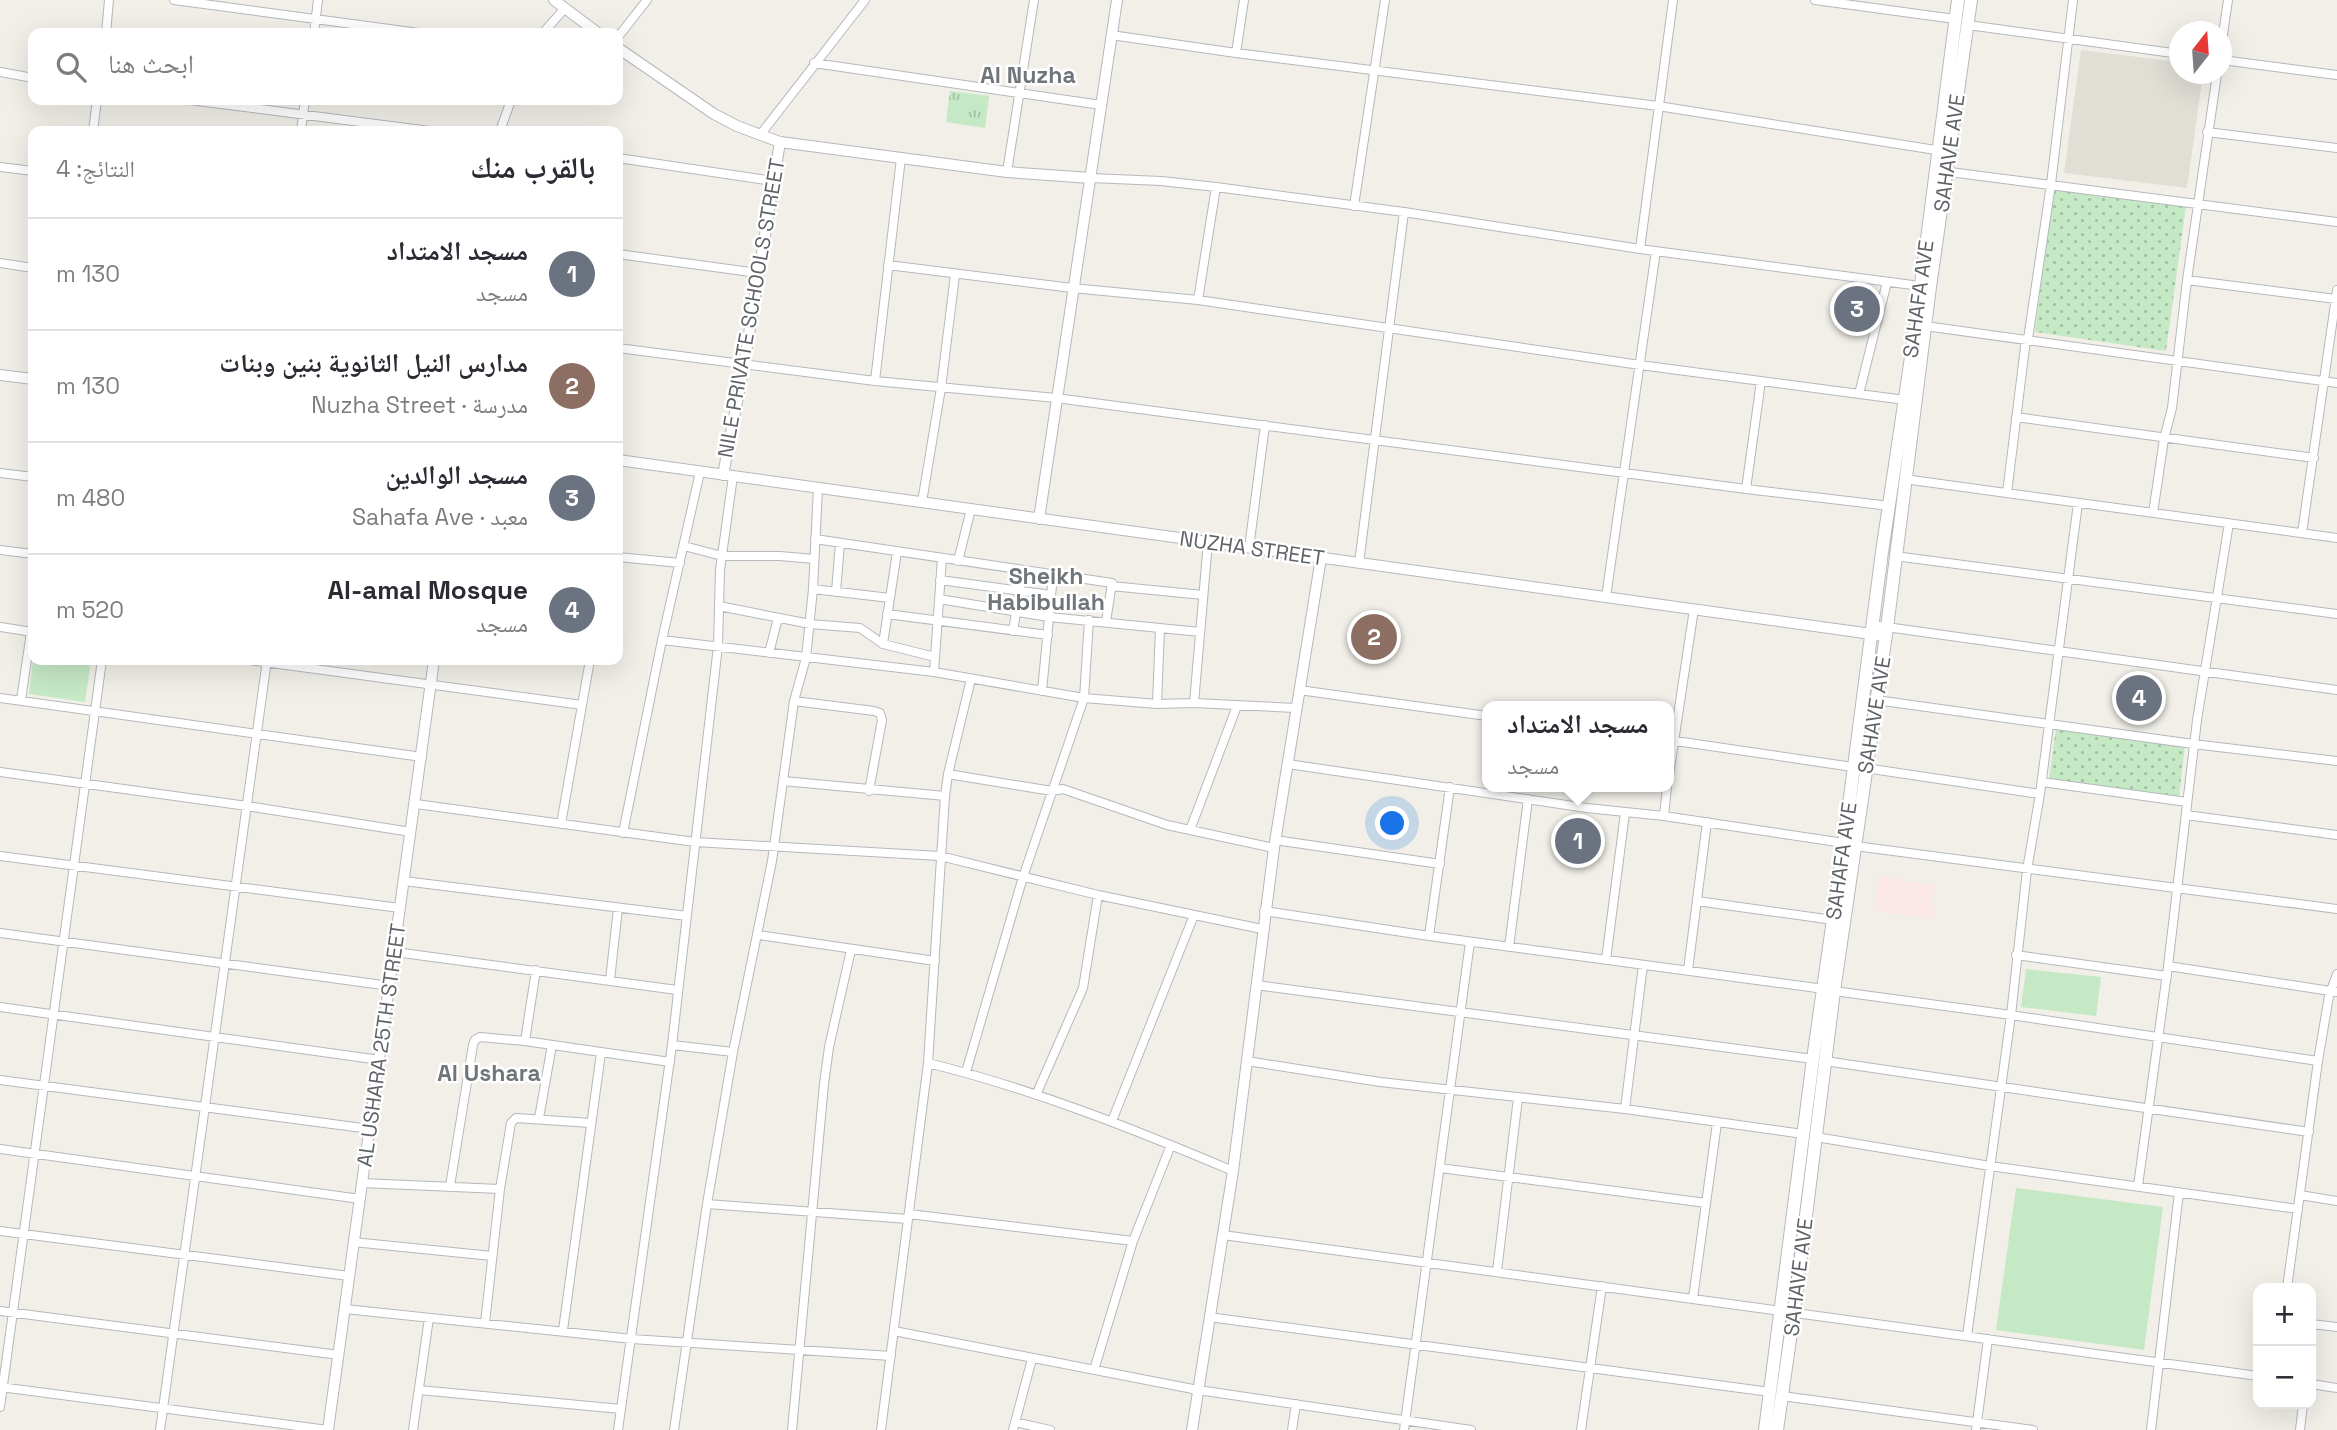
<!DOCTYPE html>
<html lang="ar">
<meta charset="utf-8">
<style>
body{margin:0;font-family:"Space Grotesk","Noto Naskh Arabic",sans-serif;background:#f2f2f3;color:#2b2b33;direction:rtl}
.controls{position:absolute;right:21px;bottom:21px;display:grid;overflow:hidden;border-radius:14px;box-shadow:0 7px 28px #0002}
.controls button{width:63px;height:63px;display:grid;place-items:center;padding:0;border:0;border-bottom:2px solid #e1e1e2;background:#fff;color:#2b2b33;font:35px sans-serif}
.compass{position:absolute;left:2169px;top:21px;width:63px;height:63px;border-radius:50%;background:#fff;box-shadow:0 7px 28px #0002;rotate:17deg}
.you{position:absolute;left:1393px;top:824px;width:24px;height:24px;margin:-18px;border:5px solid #fff;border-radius:50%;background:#1a73e8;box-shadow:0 0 0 10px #1a73e833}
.badge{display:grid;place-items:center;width:46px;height:46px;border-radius:50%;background:#b45309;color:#fff;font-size:23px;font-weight:700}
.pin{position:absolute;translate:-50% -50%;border:4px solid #fff;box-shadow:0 2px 7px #0006}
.popup{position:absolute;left:1482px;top:701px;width:192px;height:91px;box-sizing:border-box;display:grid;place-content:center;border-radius:14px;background:#fff;filter:drop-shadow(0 2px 5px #0005);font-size:23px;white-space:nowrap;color:#7c7c81}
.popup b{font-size:26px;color:#2b2b33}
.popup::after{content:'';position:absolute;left:50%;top:100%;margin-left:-14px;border:14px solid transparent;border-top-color:#fff}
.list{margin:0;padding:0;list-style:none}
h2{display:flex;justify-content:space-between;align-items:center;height:91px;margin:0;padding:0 28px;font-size:30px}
h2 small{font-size:23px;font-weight:400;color:#7c7c81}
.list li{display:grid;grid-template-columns:46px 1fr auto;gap:21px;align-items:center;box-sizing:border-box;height:112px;padding:0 28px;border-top:2px solid #e1e1e2}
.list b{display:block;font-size:26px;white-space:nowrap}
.list p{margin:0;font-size:23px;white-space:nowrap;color:#7c7c81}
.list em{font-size:23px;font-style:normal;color:#7c7c81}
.icon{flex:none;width:38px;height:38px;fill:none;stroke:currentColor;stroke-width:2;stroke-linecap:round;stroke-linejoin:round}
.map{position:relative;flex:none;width:2337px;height:1430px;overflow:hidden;direction:ltr}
.search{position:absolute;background:#fff;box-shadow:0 7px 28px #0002;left:28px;top:28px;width:595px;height:77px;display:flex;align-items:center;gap:18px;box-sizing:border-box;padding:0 24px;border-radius:14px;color:#7c7c81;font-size:26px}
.panel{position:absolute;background:#fff;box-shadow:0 7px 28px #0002;left:28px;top:126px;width:595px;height:539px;border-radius:14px;direction:rtl}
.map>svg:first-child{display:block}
</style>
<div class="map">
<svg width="2337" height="1430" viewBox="0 0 2337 1430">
<defs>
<pattern id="grass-tufts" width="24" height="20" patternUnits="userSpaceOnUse" patternTransform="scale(1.75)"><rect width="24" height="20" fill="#c5e8c5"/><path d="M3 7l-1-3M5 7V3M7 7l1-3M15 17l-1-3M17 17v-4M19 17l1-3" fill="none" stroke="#a3c0a4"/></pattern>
<pattern id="park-dots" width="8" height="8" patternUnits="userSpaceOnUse" patternTransform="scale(1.75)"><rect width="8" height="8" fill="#c5e8c5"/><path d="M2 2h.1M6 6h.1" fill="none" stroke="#a3c0a4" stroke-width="1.8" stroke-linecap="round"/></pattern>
</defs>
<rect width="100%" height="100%" fill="#f1efe8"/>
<path fill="#e1ded6" d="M 2081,50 L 2179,62 L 2180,74 L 2203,74 L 2187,188 L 2064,173 Z"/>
<path fill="#fce8e6" d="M 1879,876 L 1935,886 L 1931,907 L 1935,908 L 1933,920 L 1874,910 Z"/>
<path fill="url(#grass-tufts)" d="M 950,91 L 989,96 L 985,128 L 946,122 Z"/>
<path fill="url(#park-dots)" d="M 2053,188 L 2186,206 L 2166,351 L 2035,332 Z
M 2056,728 L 2185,745 L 2179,797 L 2049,780 Z"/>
<path fill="#c5e8c5" d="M 33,660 L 91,660 L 85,702 L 29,694 Z
M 2026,969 L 2101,977 L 2096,1016 L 2021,1007 Z
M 2016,1188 L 2163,1207 L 2144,1350 L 1996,1330 Z"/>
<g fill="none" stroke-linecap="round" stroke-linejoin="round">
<g stroke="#b5b8bc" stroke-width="10">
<path id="minor" d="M 174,0 L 419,33
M 1815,0 L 1955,19
M 1968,25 L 2180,54
M 106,33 L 109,0
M 314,33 L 318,0
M 543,33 L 565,8
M 1111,35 L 1236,53 L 1658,106 L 1942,151
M 618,37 L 647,0
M 2222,41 L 2228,0
M 1236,53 L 1244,0
M 2222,60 L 2337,75
M 814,63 L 1101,105
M 0,72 L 33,78
M 190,100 L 430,131
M 93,131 L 97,100
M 301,131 L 305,100
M 500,131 L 511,100
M 2207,132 L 2337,148
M 760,135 L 865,0
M 618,158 L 773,181
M 0,167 L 33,171
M 1942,171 L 2337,222
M 1007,172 L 1034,0
M 1091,178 L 1161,181 L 1216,187 L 1404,212 L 1640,249 L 1920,286
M 1354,206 L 1385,0
M 1640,249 L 1673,0
M 618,254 L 758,273
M 0,263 L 33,268
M 888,265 L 1072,288 L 1198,300 L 1640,365 L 1905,400
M 2187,280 L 2336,299
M 1198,300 L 1216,187
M 1925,326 L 2337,383
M 2028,339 L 2051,184 L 2073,0
M 618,348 L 875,381 L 1056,398 L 1746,489 L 1890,506
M 875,381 L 901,158
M 1859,394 L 1887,282
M 2016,417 L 2314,458
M 0,473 L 33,477
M 1904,479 L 2337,538
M 1746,489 L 1761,381
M 2007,493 L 2026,339
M 922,502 L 941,388 L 955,275
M 2153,513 L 2164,439 L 2172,408 L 2187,280 L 2217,74
M 2302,533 L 2337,290
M 815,539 L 1112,583 L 1106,622
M 684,546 L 722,556 L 780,556 L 814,559
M 1249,548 L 1265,425
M 0,550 L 33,554
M 1895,556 L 2337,614
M 618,557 L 680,563
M 958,561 L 971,509
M 1359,563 L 1404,212
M 940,580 L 1051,595
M 1111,586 L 1203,595
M 813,589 L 890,598
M 836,592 L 840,543
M 1606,597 L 1656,251
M 939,599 L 1049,617 L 1200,632
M 719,606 L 810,624 L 860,628 L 883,644 L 935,657
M 887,614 L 1048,635
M 1872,625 L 2337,690
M 0,627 L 33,632
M 1013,631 L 1023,570
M 662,640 L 934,672 L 1084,698 L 1157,704 L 1194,703 L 1295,708
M 883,644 L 897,552
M 769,653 L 778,618
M 249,660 L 582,705
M 934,672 L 942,558
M 1299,690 L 1487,716
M 1042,691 L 1053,575
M 0,698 L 422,757
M 21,700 L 31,632
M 1876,700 L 2193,744 L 2337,761
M 794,701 L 874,711 L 880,713 L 882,720 L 869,791
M 1194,703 L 1208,542
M 1157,704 L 1160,628
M 1669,740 L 1853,767
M 1288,764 L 1587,808 L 1664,816 L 1844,843
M 1865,768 L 2040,794
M 0,772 L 247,806 L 411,832
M 948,774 L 1052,791 L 1063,789 L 1167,825 L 1274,848
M 1669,775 L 1694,609
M 783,781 L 945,796
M 2042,782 L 2187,802
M 416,804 L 695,842 L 940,856 L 1098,895 L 1262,929
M 2186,815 L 2337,835
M 1664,816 L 1667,787
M 561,824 L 590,660
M 1190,830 L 1237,706
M 623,833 L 662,640 L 700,472
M 1275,840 L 1440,864
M 1855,846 L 2337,909
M 0,856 L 400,908
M 404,881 L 687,916
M 1697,901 L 1833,920
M 1264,911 L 1429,936 L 1824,989
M 0,933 L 390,986
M 759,935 L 935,961
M 1429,936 L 1450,787
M 1509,947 L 1528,799
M 395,952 L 677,990
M 2016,955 L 2167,976
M 1606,960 L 1625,813
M 2168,966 L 2337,992
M 1688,970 L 1707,822
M 610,980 L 618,908
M 1256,985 L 1813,1059
M 1834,991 L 2011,1015 L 2318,1061
M 0,1007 L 380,1060
M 525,1041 L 536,970
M 672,1045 L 733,1052
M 1247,1061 L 1380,1082 L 1625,1109 L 1803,1134
M 1825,1061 L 2309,1132
M 928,1063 C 1033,1089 1134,1129 1233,1171
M 966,1072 L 1023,877 L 1084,698 L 1089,620
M 0,1080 L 370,1129
M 1036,1095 L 1083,988 L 1098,895
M 1625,1109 L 1643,965
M 539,1118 L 552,1045
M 1112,1121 L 1194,915
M 1816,1137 L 1990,1166 L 2298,1209
M 0,1149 L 360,1199
M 1440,1168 L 1706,1203
M 362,1183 L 500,1189
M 450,1186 L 473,1045 L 475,1040 L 480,1037 L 525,1041 L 670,1062
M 2138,1186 L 2168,966 L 2197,720 L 2229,523
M 2300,1195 L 2337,1201
M 707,1204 L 908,1219
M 909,1214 L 1133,1241
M 0,1231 L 349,1276
M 1223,1235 L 2258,1376
M 353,1242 L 492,1256
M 1497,1271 L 1518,1098
M 2287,1288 L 2318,1061 L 2329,996 L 2337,974
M 1693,1298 L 1717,1123
M 345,1309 L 632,1339 L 891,1356
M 0,1311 L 339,1355
M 1209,1317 L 1770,1392
M 485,1323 L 500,1189 L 511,1123 L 516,1118 L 591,1123
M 2311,1324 L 2337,1327
M 563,1330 L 601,1053
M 894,1331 L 1198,1390 L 1471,1430
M 1967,1336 L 2011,1015 L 2027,870 L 2040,794 L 2078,503
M 1094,1370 L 1133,1241 L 1171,1145
M 2311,1384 L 2337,1388
M 0,1387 L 328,1430
M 419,1390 L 621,1409
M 1782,1396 L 2033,1430
M 0,1407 L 102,660
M 1015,1422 L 1050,1430
M 160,1430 L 267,660
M 413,1430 L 429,1318
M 618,1430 L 672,1045 L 718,646 L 720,570 L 733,476
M 674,1430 L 707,1204 L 733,1052 L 772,861 L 794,701 L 806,658 L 813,589 L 818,488
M 792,1430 L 824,1084 L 829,1047 L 851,950
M 881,1430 L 928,1063 L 945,796 L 948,774 L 971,679
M 1013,1430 L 1032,1359
M 1292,1430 L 1296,1404
M 1404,1430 L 1470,942
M 1581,1430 L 1602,1286
M 1976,1430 L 1988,1339
M 2151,1430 L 2179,1192
M 2300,1430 L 2303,1404"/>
</g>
<g stroke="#b5b8bc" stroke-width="12">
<path id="tertiary" d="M 554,0 L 598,33
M 618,48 L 714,114 L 737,126 L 780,142 L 1007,172 L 1091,178
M 0,375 L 33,379
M 618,460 L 1886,636
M 723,475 L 744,365 L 780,142
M 1039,519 L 1117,0
M 328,1430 L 434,660
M 1192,1430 L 1233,1171 L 1274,848 L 1321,558"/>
</g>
<g stroke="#b6babf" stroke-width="14">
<path id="secondary" d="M 1765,1430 L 1813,1059 L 1844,843 L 1882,552 L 1916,324 L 1958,0
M 1777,1430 L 1794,1312 L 1834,991 L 1887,628 L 1930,287 L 1971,0"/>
</g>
<use href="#minor" stroke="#fff" stroke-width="8"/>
<use href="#tertiary" stroke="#fff" stroke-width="10"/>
<use href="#secondary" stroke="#fff" stroke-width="12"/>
</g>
<g text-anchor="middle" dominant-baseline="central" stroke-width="5" stroke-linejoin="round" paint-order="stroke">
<g font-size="21" fill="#5f6368" stroke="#fff">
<text transform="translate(1949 153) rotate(-82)">SAHAVE AVE</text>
<text transform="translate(1918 299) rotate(-82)">SAHAFA AVE</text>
<text transform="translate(751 308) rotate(-80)">NILE PRIVATE SCHOOLS STREET</text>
<text transform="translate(1252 548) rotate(8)">NUZHA STREET</text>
<text transform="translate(1874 715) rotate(-81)">SAHAVE AVE</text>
<text transform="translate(1841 861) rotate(-82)">SAHAFA AVE</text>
<text transform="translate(381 1045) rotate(-82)">AL USHARA 25TH STREET</text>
<text transform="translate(1798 1277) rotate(-83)">SAHAVE AVE</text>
</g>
<g font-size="23" font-weight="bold" fill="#70757a" stroke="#fff">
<text x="1028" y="75">Al Nuzha</text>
<text x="1046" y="576">Sheikh<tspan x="1046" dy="26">Habibullah</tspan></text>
<text x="489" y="1073">Al Ushara</text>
</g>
</g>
</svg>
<div class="controls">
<button>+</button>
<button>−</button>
</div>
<svg class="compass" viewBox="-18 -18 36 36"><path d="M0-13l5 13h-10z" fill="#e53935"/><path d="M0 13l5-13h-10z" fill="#7c7c81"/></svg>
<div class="you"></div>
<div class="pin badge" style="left:1578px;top:841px;background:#6b7280">1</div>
<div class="popup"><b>مسجد الامتداد</b>مسجد</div>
<div class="pin badge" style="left:1374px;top:637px;background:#8d6e63">2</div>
<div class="pin badge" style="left:1857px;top:309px;background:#6b7280">3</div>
<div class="pin badge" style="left:2139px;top:698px;background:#6b7280">4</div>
<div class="search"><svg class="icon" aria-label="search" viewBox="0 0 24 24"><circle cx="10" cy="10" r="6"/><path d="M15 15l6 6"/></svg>ابحث هنا</div>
<section class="panel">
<h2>بالقرب منك<small>النتائج: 4</small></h2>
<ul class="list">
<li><span class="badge" style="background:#6b7280">1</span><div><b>مسجد الامتداد</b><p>مسجد</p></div><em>130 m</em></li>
<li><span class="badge" style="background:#8d6e63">2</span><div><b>مدارس النيل الثانوية بنين وبنات</b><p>مدرسة · Nuzha Street</p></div><em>130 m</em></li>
<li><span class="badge" style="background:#6b7280">3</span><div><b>مسجد الوالدين</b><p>معبد · Sahafa Ave</p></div><em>480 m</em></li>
<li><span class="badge" style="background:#6b7280">4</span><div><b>Al-amal Mosque</b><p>مسجد</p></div><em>520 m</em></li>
</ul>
</section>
</div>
